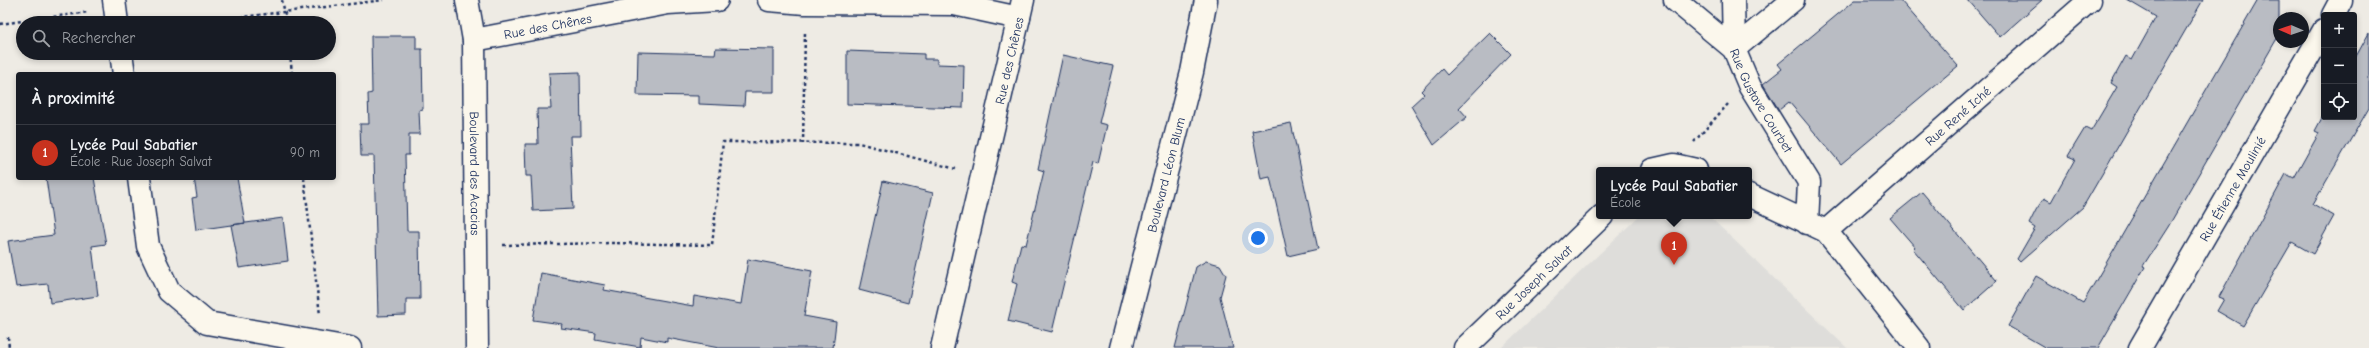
<!DOCTYPE html>
<html lang="fr">
<meta charset="utf-8">
<style>
body{margin:0;font-family:"Comic Neue",sans-serif;background:#242831;color:#f1f3f6}
.controls{position:absolute;right:12px;top:12px;display:grid;overflow:hidden;border-radius:4px;box-shadow:0 2px 6px #0003}
.controls button{width:36px;height:36px;display:grid;place-items:center;padding:0;border:0;border-bottom:1px solid #363941;background:#171b24;color:#f1f3f6;font:20px sans-serif}
.compass{position:absolute;left:2273px;top:12px;width:36px;height:36px;border-radius:50%;background:#171b24;box-shadow:0 2px 6px #0003;rotate:272deg}
.you{position:absolute;left:1258px;top:238px;width:14px;height:14px;margin:-10px;border:3px solid #fff;border-radius:50%;background:#1a73e8;box-shadow:0 0 0 6px #1a73e833}
.badge{display:grid;place-items:center;width:26px;height:26px;border-radius:50%;background:#c8321e;color:#fff;font-size:13px;font-weight:700}
.pin{position:absolute;translate:-50% -33px;filter:drop-shadow(0 1px 2px #0008)}
.pin::after{content:'';position:absolute;top:21px;width:14px;height:12px;background:inherit;clip-path:polygon(0 0,100% 0,50% 100%)}
.popup{position:absolute;left:1596px;top:167px;width:156px;height:52px;box-sizing:border-box;display:grid;place-content:center;border-radius:4px;background:#171b24;filter:drop-shadow(0 1px 3px #0005);font-size:13px;white-space:nowrap;color:#9ea1a6}
.popup b{font-size:15px;color:#f1f3f6}
.popup::after{content:'';position:absolute;left:50%;top:100%;margin-left:-8px;border:8px solid transparent;border-top-color:#171b24}
.list{margin:0;padding:0;list-style:none}
h2{display:flex;justify-content:space-between;align-items:center;height:52px;margin:0;padding:0 16px;font-size:17px}
h2 small{font-size:13px;font-weight:400;color:#9ea1a6}
.list li{display:grid;grid-template-columns:26px 1fr auto;gap:12px;align-items:center;box-sizing:border-box;height:56px;padding:0 16px;border-top:1px solid #363941}
.list b{display:block;font-size:15px;white-space:nowrap}
.list p{margin:0;font-size:13px;white-space:nowrap;color:#9ea1a6}
.list em{font-size:13px;font-style:normal;color:#9ea1a6}
.icon{flex:none;width:22px;height:22px;fill:none;stroke:currentColor;stroke-width:2;stroke-linecap:round;stroke-linejoin:round}
.map{position:relative;flex:none;width:2369px;height:348px;overflow:hidden}
.search{position:absolute;background:#171b24;box-shadow:0 2px 6px #0003;left:16px;top:16px;width:320px;height:44px;display:flex;align-items:center;gap:10px;box-sizing:border-box;padding:0 14px;border-radius:22px;color:#9ea1a6;font-size:15px}
.panel{position:absolute;background:#171b24;box-shadow:0 2px 6px #0003;left:16px;top:72px;width:320px;height:108px;border-radius:4px}
.map>svg:first-child{display:block}
</style>
<div class="map">
<svg width="2369" height="348" viewBox="0 0 2369 348">
<rect width="100%" height="100%" fill="#eeebe4"/>
<filter id="ink" filterUnits="userSpaceOnUse"><feTurbulence type="fractalNoise" baseFrequency=".025" numOctaves="2"/><feDisplacementMap in="SourceGraphic" scale="8" xChannelSelector="R" yChannelSelector="G"/><feConvolveMatrix kernelMatrix="1 2 1 2 8 2 1 2 1" color-interpolation-filters="sRGB"/></filter>
<g filter="url(#ink)">
<path fill="#deddda" d="M 1639,216 L 1709,216 L 1847,348 L 1501,348 Z"/>
<path fill="#b9bcc3" stroke="#1b2f5e" d="M 1855,0 L 1900,0 L 1958,66 L 1841,164 L 1789,102 L 1779,110 L 1763,84 L 1782,69 L 1778,64 Z
M 1968,0 L 2042,0 L 2000,37 Z
M 2127,0 L 2203,0 L 2083,207 L 2020,262 L 2017,259 L 2035,228 L 2029,224 L 2036,210 L 2044,198 L 2051,202 L 2075,159 L 2068,156 L 2085,128 L 2091,131 L 2117,87 L 2111,83 L 2126,56 L 2132,60 L 2156,17 Z
M 2258,0 L 2279,0 L 2279,35 L 2168,227 L 2143,266 L 2145,267 L 2098,348 L 2046,348 L 2008,326 L 2036,276 L 2083,303 Z
M 1490,33 L 1511,54 L 1459,108 L 1467,117 L 1434,145 L 1411,106 L 1424,94 L 1421,91 L 1442,69 L 1447,75 Z
M 2369,33 L 2369,108 L 2313,204 L 2334,216 L 2313,254 L 2292,242 L 2243,326 L 2217,311 L 2224,299 L 2219,297 L 2286,174 L 2294,178 L 2319,133 L 2315,131 L 2324,114 L 2324,117 L 2354,117 L 2354,60 Z
M 371,36 L 416,36 L 416,49 L 422,49 L 423,109 L 419,110 L 420,134 L 409,134 L 409,155 L 405,155 L 407,231 L 419,231 L 420,299 L 406,299 L 406,315 L 378,316 L 374,156 L 361,156 L 360,124 L 369,124 L 368,94 L 372,93 Z
M 716,48 L 774,49 L 774,92 L 745,92 L 744,106 L 699,104 L 699,96 L 637,95 L 638,52 L 715,54 Z
M 847,51 L 924,54 L 924,59 L 937,59 L 937,64 L 964,65 L 963,108 L 847,104 Z
M 1063,55 L 1113,66 L 1099,123 L 1107,125 L 1098,164 L 1093,162 L 1052,332 L 1008,321 L 1017,284 L 1012,282 L 1021,244 L 1026,245 L 1044,171 L 1038,169 Z
M 580,72 L 581,136 L 570,136 L 573,209 L 533,211 L 531,176 L 526,176 L 525,144 L 538,144 L 537,109 L 551,109 L 549,73 Z
M 1291,123 L 1318,249 L 1288,256 L 1270,177 L 1261,179 L 1252,131 Z
M 46,178 L 94,178 L 106,244 L 92,246 L 98,296 L 50,303 L 48,284 L 16,287 L 8,241 L 54,235 Z
M 194,178 L 237,178 L 245,223 L 196,230 L 192,198 L 197,197 Z
M 883,181 L 933,193 L 908,303 L 859,290 Z
M 1922,192 L 1997,281 L 1964,310 L 1913,249 L 1915,247 L 1890,218 Z
M 283,218 L 288,261 L 239,268 L 231,225 Z
M 748,259 L 812,271 L 804,316 L 836,322 L 833,348 L 719,348 L 667,338 L 667,342 L 641,337 L 640,347 L 595,339 L 596,333 L 561,328 L 562,324 L 533,320 L 541,273 L 605,285 L 604,290 L 693,306 L 694,296 L 741,304 Z
M 1206,261 L 1220,265 L 1226,275 L 1220,297 L 1233,348 L 1175,348 L 1196,267 Z"/>
<g fill="none" stroke-linecap="round" stroke-linejoin="round">
<g stroke="#1b2f5e" stroke-width="25">
<g id="minor">
<path d="M 114,0 L 117,23"/>
<path id="s1" d="M 467,0 L 474,40 L 477,348"/>
<path d="M 769,0 L 805,3 L 954,4 L 1019,18"/>
<path d="M 1675,0 L 1734,49"/>
<path d="M 1733,0 L 1734,49"/>
<path id="s2" d="M 1793,0 L 1734,49 L 1750,87 L 1809,182 L 1807,223"/>
<path d="M 2333,15 L 2341,0"/>
<path id="s3" d="M 474,40 L 668,3 L 717,0"/>
<path d="M 121,53 L 124,74"/>
<path d="M 1652,170 L 1674,165 L 1696,170"/>
<path d="M 139,178 L 148,246 L 169,291 L 207,323 L 350,348"/>
<path d="M 1749,195 L 1826,231 L 1919,348"/>
<path id="s4" d="M 1826,231 L 2090,0"/>
<path id="s5" d="M 942,348 L 1023,0"/>
<path id="s6" d="M 1121,348 L 1192,72 L 1206,0"/>
<path id="s7" d="M 1465,348 L 1602,216"/>
<path id="s8" d="M 2140,348 L 2324,30"/>
</g>
</g>
<path stroke="#1b2f5e" stroke-width="2.5" stroke-dasharray="3 3" stroke-linecap="butt" d="M 282,0 L 287,23
M 192,23 L 384,0
M 0,24 L 89,12
M 290,53 L 292,74
M 1694,142 L 1728,104
M 803,144 L 805,31
M 304,178 L 320,315
M 503,245 L 612,243 L 712,245 L 723,142 L 859,143 L 956,169
M 8,337 L 9,348"/>
<use href="#minor" stroke="#fbf7ec" stroke-width="22"/>
</g>
</g>
<g text-anchor="middle" dominant-baseline="central" stroke-width="4" stroke-linejoin="round" paint-order="stroke">
<g font-size="13" fill="#1b2f5e" stroke="#fbf7ec">
<text stroke="none"><textPath href="#s3" startOffset="75">Rue des Chênes</textPath></text>
<text stroke="none"><textPath href="#s5" startOffset="295">Rue des Chênes</textPath></text>
<text stroke="none"><textPath href="#s2" startOffset="135">Rue Gustave Courbet</textPath></text>
<text stroke="none"><textPath href="#s4" startOffset="175">Rue René Iché</textPath></text>
<text stroke="none"><textPath href="#s1" startOffset="174">Boulevard des Acacias</textPath></text>
<text stroke="none"><textPath href="#s6" startOffset="179">Boulevard Léon Blum</textPath></text>
<text stroke="none"><textPath href="#s8" startOffset="184">Rue Étienne Moulinié</textPath></text>
<text stroke="none"><textPath href="#s7" startOffset="95">Rue Joseph Salvat</textPath></text>
</g>
</g>
</svg>
<div class="controls">
<button>+</button>
<button>−</button>
<button><svg class="icon" aria-label="locate" viewBox="0 0 24 24"><circle cx="12" cy="12" r="6"/><path d="M12 2v4M12 18v4M2 12h4M18 12h4"/></svg></button>
</div>
<svg class="compass" viewBox="-18 -18 36 36"><path d="M0-13l5 13h-10z" fill="#e53935"/><path d="M0 13l5-13h-10z" fill="#9ea1a6"/></svg>
<div class="you"></div>
<div class="pin badge" style="left:1674px;top:265px">1</div>
<div class="popup"><b>Lycée Paul Sabatier</b>École</div>
<div class="search"><svg class="icon" aria-label="search" viewBox="0 0 24 24"><circle cx="10" cy="10" r="6"/><path d="M15 15l6 6"/></svg>Rechercher</div>
<section class="panel">
<h2>À proximité<small></small></h2>
<ul class="list">
<li><span class="badge">1</span><div><b>Lycée Paul Sabatier</b><p>École · Rue Joseph Salvat</p></div><em>90 m</em></li>
</ul>
</section>
</div>
